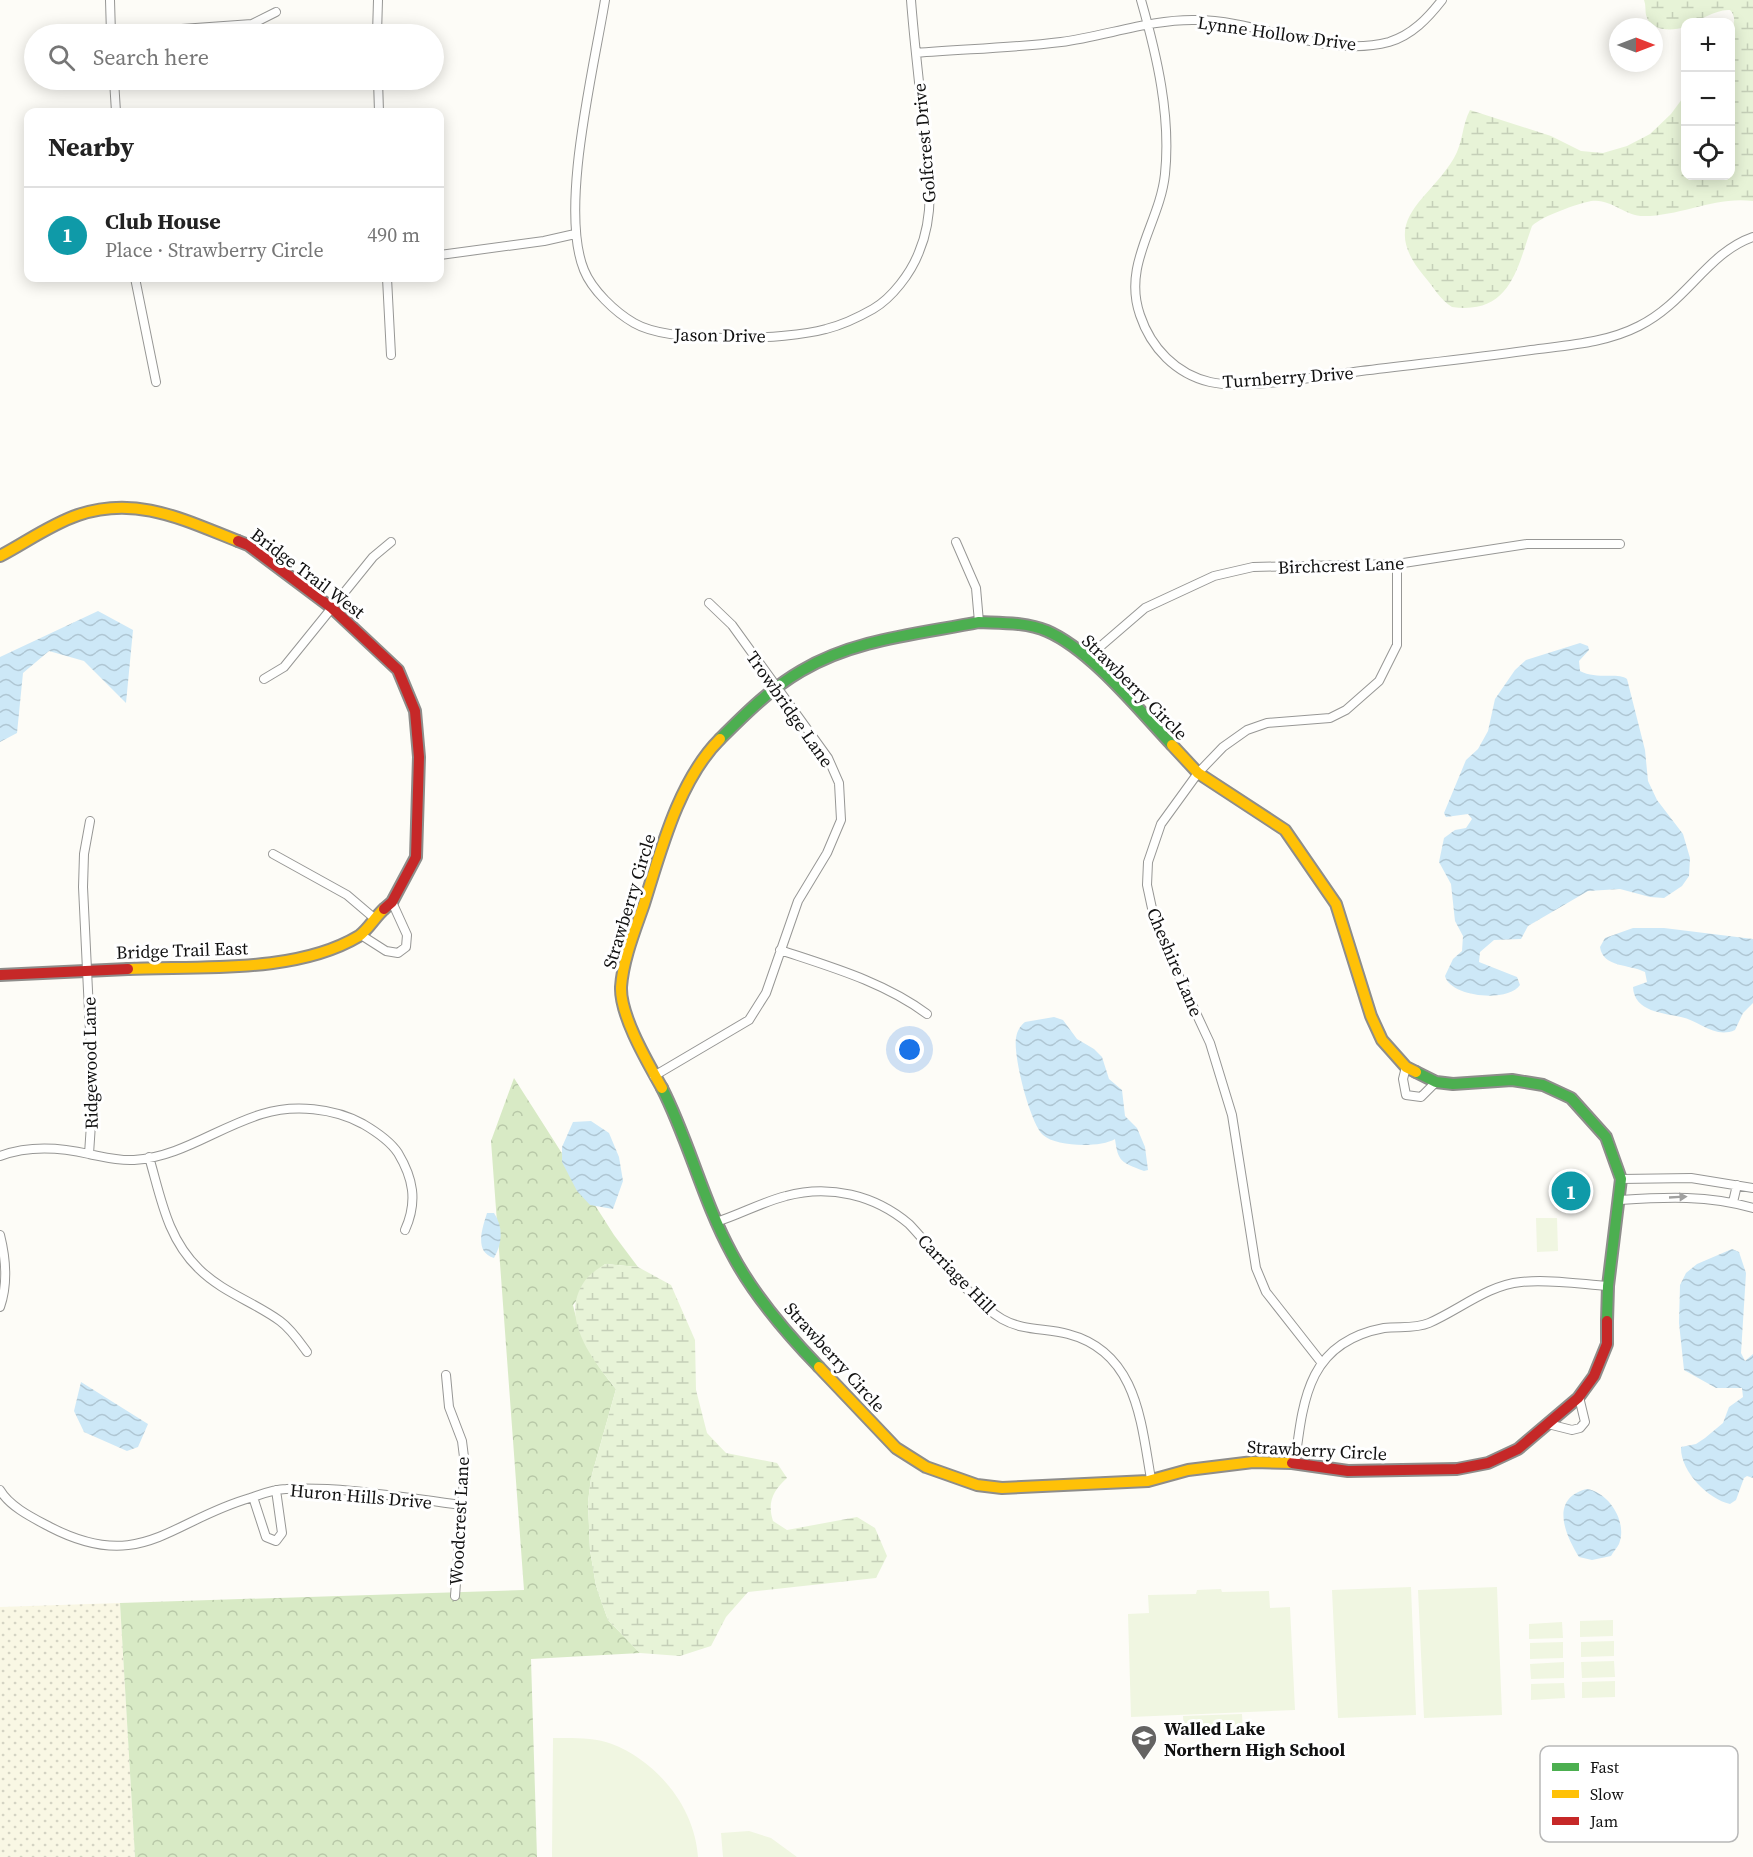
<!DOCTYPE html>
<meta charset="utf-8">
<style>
body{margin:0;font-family:"Source Serif 4",serif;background:#f6f6f6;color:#222}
.controls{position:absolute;right:18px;top:18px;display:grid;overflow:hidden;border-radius:12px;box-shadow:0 3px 15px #0003}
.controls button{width:54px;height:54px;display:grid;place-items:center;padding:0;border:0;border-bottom:2px solid #e0e0e0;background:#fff;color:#222;font:30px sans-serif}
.compass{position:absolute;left:1609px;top:18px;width:54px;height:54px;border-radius:50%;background:#fff;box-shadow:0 3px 15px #0003;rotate:90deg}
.you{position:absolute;left:910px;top:1050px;width:21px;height:21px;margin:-15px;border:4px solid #fff;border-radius:50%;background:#1a73e8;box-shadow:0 0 0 9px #1a73e833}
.badge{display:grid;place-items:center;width:39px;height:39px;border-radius:50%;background:#646362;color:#fff;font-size:20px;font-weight:700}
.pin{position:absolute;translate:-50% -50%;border:3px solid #fff;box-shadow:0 2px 6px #0006}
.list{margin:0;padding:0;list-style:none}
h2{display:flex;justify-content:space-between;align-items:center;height:78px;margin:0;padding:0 24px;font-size:26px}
h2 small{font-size:20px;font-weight:400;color:#767676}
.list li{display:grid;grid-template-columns:39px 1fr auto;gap:18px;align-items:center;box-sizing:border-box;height:96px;padding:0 24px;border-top:2px solid #e0e0e0}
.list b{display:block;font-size:22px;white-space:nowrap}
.list p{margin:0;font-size:20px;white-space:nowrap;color:#767676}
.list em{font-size:20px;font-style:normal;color:#767676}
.icon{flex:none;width:33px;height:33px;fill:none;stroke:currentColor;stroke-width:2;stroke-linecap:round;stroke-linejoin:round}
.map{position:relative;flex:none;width:1753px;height:1857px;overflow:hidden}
.search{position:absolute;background:#fff;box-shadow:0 3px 15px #0003;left:24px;top:24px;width:420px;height:66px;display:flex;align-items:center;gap:15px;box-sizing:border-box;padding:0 21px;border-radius:33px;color:#767676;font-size:22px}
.panel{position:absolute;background:#fff;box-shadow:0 3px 15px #0003;left:24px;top:108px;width:420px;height:174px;border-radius:12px}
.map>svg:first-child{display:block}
</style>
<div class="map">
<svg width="1753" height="1857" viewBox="0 0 1753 1857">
<defs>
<pattern id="farmland-dots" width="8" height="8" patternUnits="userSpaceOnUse" patternTransform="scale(1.5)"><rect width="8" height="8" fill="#f9f7e4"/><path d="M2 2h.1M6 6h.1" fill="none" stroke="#d4d3c3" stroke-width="1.8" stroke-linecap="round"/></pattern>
<pattern id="forest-crowns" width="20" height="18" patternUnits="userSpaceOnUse" patternTransform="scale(1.5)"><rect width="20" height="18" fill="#d8eac5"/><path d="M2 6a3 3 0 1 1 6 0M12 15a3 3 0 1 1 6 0" fill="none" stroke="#b8c8a8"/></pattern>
<pattern id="wetland-marsh" width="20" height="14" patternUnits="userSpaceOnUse" patternTransform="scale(1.5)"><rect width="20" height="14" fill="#e7f3d7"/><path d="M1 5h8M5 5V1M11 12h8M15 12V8" fill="none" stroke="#c5cfb8"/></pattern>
<pattern id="water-waves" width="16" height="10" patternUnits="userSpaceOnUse" patternTransform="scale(1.5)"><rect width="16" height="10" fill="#cde8f7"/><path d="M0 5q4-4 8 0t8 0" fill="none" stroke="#afc6d3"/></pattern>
</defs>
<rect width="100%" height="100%" fill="#fdfcf7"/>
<path fill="url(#farmland-dots)" d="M 120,1603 L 135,1857 L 0,1857 L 0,1607 Z"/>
<path fill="url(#forest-crowns)" d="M 514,1078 L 614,1235 L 638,1267 L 605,1264 L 573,1305 C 581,1340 593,1361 616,1389 L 591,1478 L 588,1502 L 590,1550 L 596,1586 L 608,1620 L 640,1653 L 531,1659 L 537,1857 L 135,1857 L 120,1603 L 524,1590 L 491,1141 Z"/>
<path fill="url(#wetland-marsh)" d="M 1644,0 L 1753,0 L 1753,201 C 1715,196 1681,216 1644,216 C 1624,216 1611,198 1591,201 C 1577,204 1542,216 1532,226 C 1517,268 1511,315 1452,307 C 1440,300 1433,286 1424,276 C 1377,220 1428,202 1454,158 C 1463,143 1462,125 1470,110 L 1551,136 L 1581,151 L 1603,153 L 1627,146 L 1650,134 L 1671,114 L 1685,95 L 1686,176 L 1730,176 L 1730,31 C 1735,24 1736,16 1730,10 C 1714,9 1702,22 1686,22 L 1685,27 C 1673,31 1650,32 1646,15 C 1645,10 1646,5 1644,0 Z
M 605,1264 L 638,1267 L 671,1285 L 695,1340 L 696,1390 L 707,1433 L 726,1453 L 777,1463 L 787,1478 C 773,1491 767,1502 773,1521 L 787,1530 L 857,1517 L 875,1528 L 887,1556 L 876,1578 L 748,1592 L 726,1617 L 711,1646 L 680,1656 L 640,1653 L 608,1620 L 596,1586 L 590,1550 L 588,1502 L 591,1478 L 616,1389 C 593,1360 559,1319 584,1282 C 588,1275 598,1269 605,1264 Z"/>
<path fill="#f0f6e1" d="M 1536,1218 L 1557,1218 L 1558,1251 L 1537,1252 Z
M 1411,1587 L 1416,1715 L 1338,1718 L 1332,1590 Z
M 1497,1587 L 1502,1715 L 1424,1718 L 1418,1590 Z
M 1221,1589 L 1222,1592 L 1269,1591 L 1270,1608 L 1290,1607 L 1295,1710 L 1131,1717 L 1128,1614 L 1149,1613 L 1148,1595 L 1196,1594 L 1197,1590 Z
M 1613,1620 L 1613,1636 L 1580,1637 L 1580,1621 Z
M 1562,1622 L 1563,1638 L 1529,1639 L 1529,1624 Z
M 1614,1641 L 1614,1656 L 1581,1657 L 1581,1642 Z
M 1563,1642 L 1563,1658 L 1530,1659 L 1530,1643 Z
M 1614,1661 L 1615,1677 L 1582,1678 L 1581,1662 Z
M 1564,1662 L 1564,1678 L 1531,1679 L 1530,1664 Z
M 1615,1681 L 1615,1697 L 1582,1698 L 1582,1682 Z
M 1564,1683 L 1565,1698 L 1531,1700 L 1531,1684 Z
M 1242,1714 L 1243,1732 L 1184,1735 L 1183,1716 Z
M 553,1738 C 572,1738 594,1737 612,1744 C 658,1762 695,1808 698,1857 L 552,1857 Z
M 749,1831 L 771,1838 L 797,1857 L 723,1857 L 721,1833 Z"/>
<path fill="url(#water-waves)" d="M 98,611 L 133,630 L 126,703 L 84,661 L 49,651 L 23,673 L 17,733 L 0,742 L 0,657 Z
M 1580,643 L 1588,646 L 1589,650 L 1579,661 L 1580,671 C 1597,680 1619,672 1627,679 L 1645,750 L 1648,781 L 1657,800 L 1683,834 L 1690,858 L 1689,876 L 1682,886 L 1664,898 L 1650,897 L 1620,889 L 1588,891 L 1528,926 L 1521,939 L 1494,940 L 1480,952 L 1479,962 L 1517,977 L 1520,985 C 1508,1003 1450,997 1445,976 L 1453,959 L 1462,951 L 1463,936 L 1455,921 L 1451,884 L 1439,862 L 1444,838 L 1455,830 L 1466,828 L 1472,819 L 1468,814 L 1446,817 L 1444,813 L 1466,760 L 1478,749 L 1488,731 L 1495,699 L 1515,670 L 1526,660 Z
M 1633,928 L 1664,928 L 1753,939 L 1753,1003 L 1743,1013 L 1735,1030 C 1715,1039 1700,1021 1681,1017 C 1664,1013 1634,1012 1633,987 L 1647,982 L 1645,972 C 1630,964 1603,968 1600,947 L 1605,938 Z
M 1054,1017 L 1063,1020 L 1077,1039 L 1094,1049 L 1102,1057 L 1109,1079 L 1122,1090 L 1125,1116 L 1137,1128 L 1145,1147 L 1148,1170 L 1144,1171 C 1121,1162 1118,1162 1115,1139 C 1100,1148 1056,1147 1043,1135 C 1030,1123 1013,1056 1016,1038 C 1017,1031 1020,1026 1025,1022 Z
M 591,1121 L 609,1133 L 619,1157 L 623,1181 L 613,1209 L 590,1205 L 577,1191 L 562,1162 L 562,1147 L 573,1122 Z
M 487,1213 L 494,1213 C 504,1228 502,1244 494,1258 C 474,1252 482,1229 487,1213 Z
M 1732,1249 L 1739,1252 L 1746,1273 L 1741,1353 L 1745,1361 L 1753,1354 L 1753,1478 L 1747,1476 L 1744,1478 L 1736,1500 L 1730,1504 C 1708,1499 1680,1471 1681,1447 L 1696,1444 L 1705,1438 L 1723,1423 L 1729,1407 L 1743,1397 L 1742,1388 L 1716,1388 L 1684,1370 L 1679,1323 L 1680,1285 L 1686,1273 L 1697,1264 Z
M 81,1382 L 148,1424 L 138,1447 L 127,1451 L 84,1432 L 74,1411 Z
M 1587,1489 C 1608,1492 1628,1521 1619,1544 C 1617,1548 1613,1552 1611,1556 L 1592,1560 L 1579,1557 C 1564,1533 1550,1498 1587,1489 Z"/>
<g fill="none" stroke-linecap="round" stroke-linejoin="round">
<g stroke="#979795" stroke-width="10">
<path id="street" d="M 110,0 L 111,34
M 605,0 C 594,68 559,209 584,270 C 592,290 615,312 634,323 C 670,344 786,340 826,329 C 842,325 859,317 873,309 C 892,298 911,273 919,252 C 937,210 928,164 923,120 C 919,80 914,40 911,0
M 1141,0 C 1157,56 1171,116 1165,174 C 1160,223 1122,264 1140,315 C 1151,348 1176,374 1210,382 C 1244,390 1323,376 1361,371 C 1417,364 1474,358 1531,350 C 1568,345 1606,343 1639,326 C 1687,302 1707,253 1753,237
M 111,34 L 252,24 L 276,12
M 377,34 L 378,0
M 916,53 C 964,49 1013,48 1061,42 C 1106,36 1151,19 1196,20 C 1260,20 1326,59 1389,42 C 1412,35 1428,18 1442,0
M 114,80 L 116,112
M 378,80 L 379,112
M 440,255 L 544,241 L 575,234
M 135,278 L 156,382
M 387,278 L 391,355
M 956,542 L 976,588 L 979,622
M 1087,658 L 1145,608 L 1214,576 L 1253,567 L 1397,564 L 1527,544 L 1620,544
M 264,679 L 284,667 L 373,557 L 391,542
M 273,854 L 347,895 L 374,918
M 361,935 L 386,951 L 398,953 L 406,947 L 407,935 L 392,902
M 780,950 C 831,967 884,982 927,1014
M 1406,1067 L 1403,1079 L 1406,1095 L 1421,1097 L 1436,1082
M 654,1076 L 749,1020 L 766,993 L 798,901 L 827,853 L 841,820 L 839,783 L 828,758 L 732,625 L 709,603
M 89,1154 L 93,1094 L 83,887 L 84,854 L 90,821
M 0,1156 C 29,1145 59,1147 89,1154 C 104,1157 119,1161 134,1160 C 181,1157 218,1127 262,1114 C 294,1104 334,1108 363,1124 C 375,1131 390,1141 398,1153 C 413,1178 418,1201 405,1230
M 149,1157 C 161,1198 167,1238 199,1269 C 222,1292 254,1302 280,1321 C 291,1329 299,1341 307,1352
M 1621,1179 L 1691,1178 L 1753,1188
M 1620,1200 C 1666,1197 1708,1195 1753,1208
M 1733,1202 L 1737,1185
M 716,1222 C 739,1215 762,1202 786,1196 C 829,1184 875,1195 909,1224 C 935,1251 971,1301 1002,1319 C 1023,1331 1046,1328 1068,1334 C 1137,1352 1141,1422 1151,1479
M 0,1235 C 6,1259 8,1284 0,1307
M 1321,1362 L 1266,1292 L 1256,1268 L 1232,1115 L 1210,1043 L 1156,927 L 1147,885 L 1148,862 L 1161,824 L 1198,773 L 1223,747 L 1247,730 L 1267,723 L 1330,718 L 1346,710 L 1379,681 L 1397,645 L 1397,564
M 446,1375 L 449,1407 L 462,1441 L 465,1465 L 455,1596
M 1548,1424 L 1572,1430 L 1580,1428 L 1585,1422 L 1579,1397
M 1295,1463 C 1303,1399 1308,1342 1384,1328 C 1399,1326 1415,1329 1429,1323 C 1459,1310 1488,1285 1521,1282 C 1549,1279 1580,1284 1608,1286
M 0,1490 C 10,1507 33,1518 50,1527 C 141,1574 170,1521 250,1498 C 262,1494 274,1489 286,1489 C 344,1486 404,1498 462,1505
M 253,1497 L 266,1537 L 276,1541 L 282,1533 L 276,1490"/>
</g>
<g stroke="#8e8d8b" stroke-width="14">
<path id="fast" d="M 979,622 C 1001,623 1026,622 1047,631 C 1091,650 1139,710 1172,745
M 720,739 C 745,714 770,689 801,671 C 854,639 919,634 979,622
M 1416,1072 L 1436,1082 L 1453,1084 L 1512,1080 L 1543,1085 L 1571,1098 L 1606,1137 L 1621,1179 L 1608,1286 L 1607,1321
M 662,1088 C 689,1141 703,1201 732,1254 C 753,1294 788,1335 819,1367"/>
</g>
<g stroke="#8e8d8b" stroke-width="14">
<path id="slow" d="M 0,556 C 25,543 51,524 78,515 C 137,495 184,520 238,541
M 1172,745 L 1198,773 L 1285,830 L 1336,904 L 1371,1016 L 1382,1040 L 1406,1067 L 1416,1072
M 128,969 C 200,966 296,974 359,936 C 368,930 375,917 384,909
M 662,1088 C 648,1063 620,1016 621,987 C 623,959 635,930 644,904 C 661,850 679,780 720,739
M 819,1367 L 896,1448 L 926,1467 L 977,1485 L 1002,1488 L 1148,1481 L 1188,1470 L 1253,1462 L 1292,1463"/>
</g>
<g stroke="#8e8d8b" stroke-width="14">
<path id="jam" d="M 238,541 L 248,545 L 332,608 L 398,670 L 415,711 L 419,757 L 416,857 L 392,902 L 384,909
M 0,975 L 128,969
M 1292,1463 L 1348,1471 L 1457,1469 L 1488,1463 L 1518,1449 L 1578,1398 L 1594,1376 L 1607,1344 L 1607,1321"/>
</g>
<use href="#street" stroke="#fffffe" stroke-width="8"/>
<use href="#fast" stroke="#4caf50" stroke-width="10"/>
<use href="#slow" stroke="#ffc107" stroke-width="10"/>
<use href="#jam" stroke="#c62828" stroke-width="10"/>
</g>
<defs><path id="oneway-solid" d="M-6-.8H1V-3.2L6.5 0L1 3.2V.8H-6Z" transform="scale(1.5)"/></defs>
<use fill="#a0a09f" href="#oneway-solid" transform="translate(1678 1197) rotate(-3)"/>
<defs>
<g id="school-pin" transform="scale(1.35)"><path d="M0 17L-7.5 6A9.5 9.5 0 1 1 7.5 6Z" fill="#646362" stroke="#fff"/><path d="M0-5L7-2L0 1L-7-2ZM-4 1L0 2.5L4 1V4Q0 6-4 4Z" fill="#fff"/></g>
</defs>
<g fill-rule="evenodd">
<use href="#school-pin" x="1144" y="1738"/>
</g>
<g text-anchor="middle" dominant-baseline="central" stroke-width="6" stroke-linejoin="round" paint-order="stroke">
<g font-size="18" fill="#111" stroke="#fff">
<text transform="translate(1277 33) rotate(8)">Lynne Hollow Drive</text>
<text transform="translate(924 143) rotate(-95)">Golfcrest Drive</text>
<text transform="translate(720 335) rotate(1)">Jason Drive</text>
<text transform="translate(1288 377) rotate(-4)">Turnberry Drive</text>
<text transform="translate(1341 565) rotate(-2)">Birchcrest Lane</text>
<text transform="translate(308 573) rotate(37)">Bridge Trail West</text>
<text transform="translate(1135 687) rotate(45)">Strawberry Circle</text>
<text transform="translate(790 709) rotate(55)">Trowbridge Lane</text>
<text transform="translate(629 901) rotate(-73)">Strawberry Circle</text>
<text transform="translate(182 950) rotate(-2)">Bridge Trail East</text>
<text transform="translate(1175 962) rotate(67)">Cheshire Lane</text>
<text transform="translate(90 1063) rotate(-91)">Ridgewood Lane</text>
<text transform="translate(957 1274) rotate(46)">Carriage Hill</text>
<text transform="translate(835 1357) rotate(48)">Strawberry Circle</text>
<text transform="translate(1317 1450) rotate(3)">Strawberry Circle</text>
<text transform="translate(361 1496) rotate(5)">Huron Hills Drive</text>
<text transform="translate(459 1521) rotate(-87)">Woodcrest Lane</text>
</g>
<g font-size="18" font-weight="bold" fill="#111" stroke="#fff" text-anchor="start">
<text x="1164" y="1728">Walled Lake<tspan x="1164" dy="21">Northern High School</tspan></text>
</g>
</g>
<rect x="1540" y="1746" width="198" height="96" rx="9" fill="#fff" stroke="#b8b8b8" stroke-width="1.5"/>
<rect x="1552" y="1763" width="27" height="8" fill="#4caf50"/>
<rect x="1552" y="1790" width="27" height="8" fill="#ffc107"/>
<rect x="1552" y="1817" width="27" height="8" fill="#c62828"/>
<g font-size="16" fill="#111">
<text x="1590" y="1773">Fast</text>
<text x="1590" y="1800">Slow</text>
<text x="1590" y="1827">Jam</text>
</g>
</svg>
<div class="controls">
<button>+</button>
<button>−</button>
<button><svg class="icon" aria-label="locate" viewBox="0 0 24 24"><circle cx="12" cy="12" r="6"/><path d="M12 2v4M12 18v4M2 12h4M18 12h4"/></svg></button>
</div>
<svg class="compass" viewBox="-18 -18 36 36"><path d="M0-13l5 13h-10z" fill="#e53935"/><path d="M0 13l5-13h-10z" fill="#767676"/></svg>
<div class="you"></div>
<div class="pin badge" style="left:1571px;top:1191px;background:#0f9aa8">1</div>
<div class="search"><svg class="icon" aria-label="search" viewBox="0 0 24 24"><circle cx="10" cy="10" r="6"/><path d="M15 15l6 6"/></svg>Search here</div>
<section class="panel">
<h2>Nearby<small></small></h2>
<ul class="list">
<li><span class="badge" style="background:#0f9aa8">1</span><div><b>Club House</b><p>Place · Strawberry Circle</p></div><em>490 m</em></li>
</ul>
</section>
</div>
